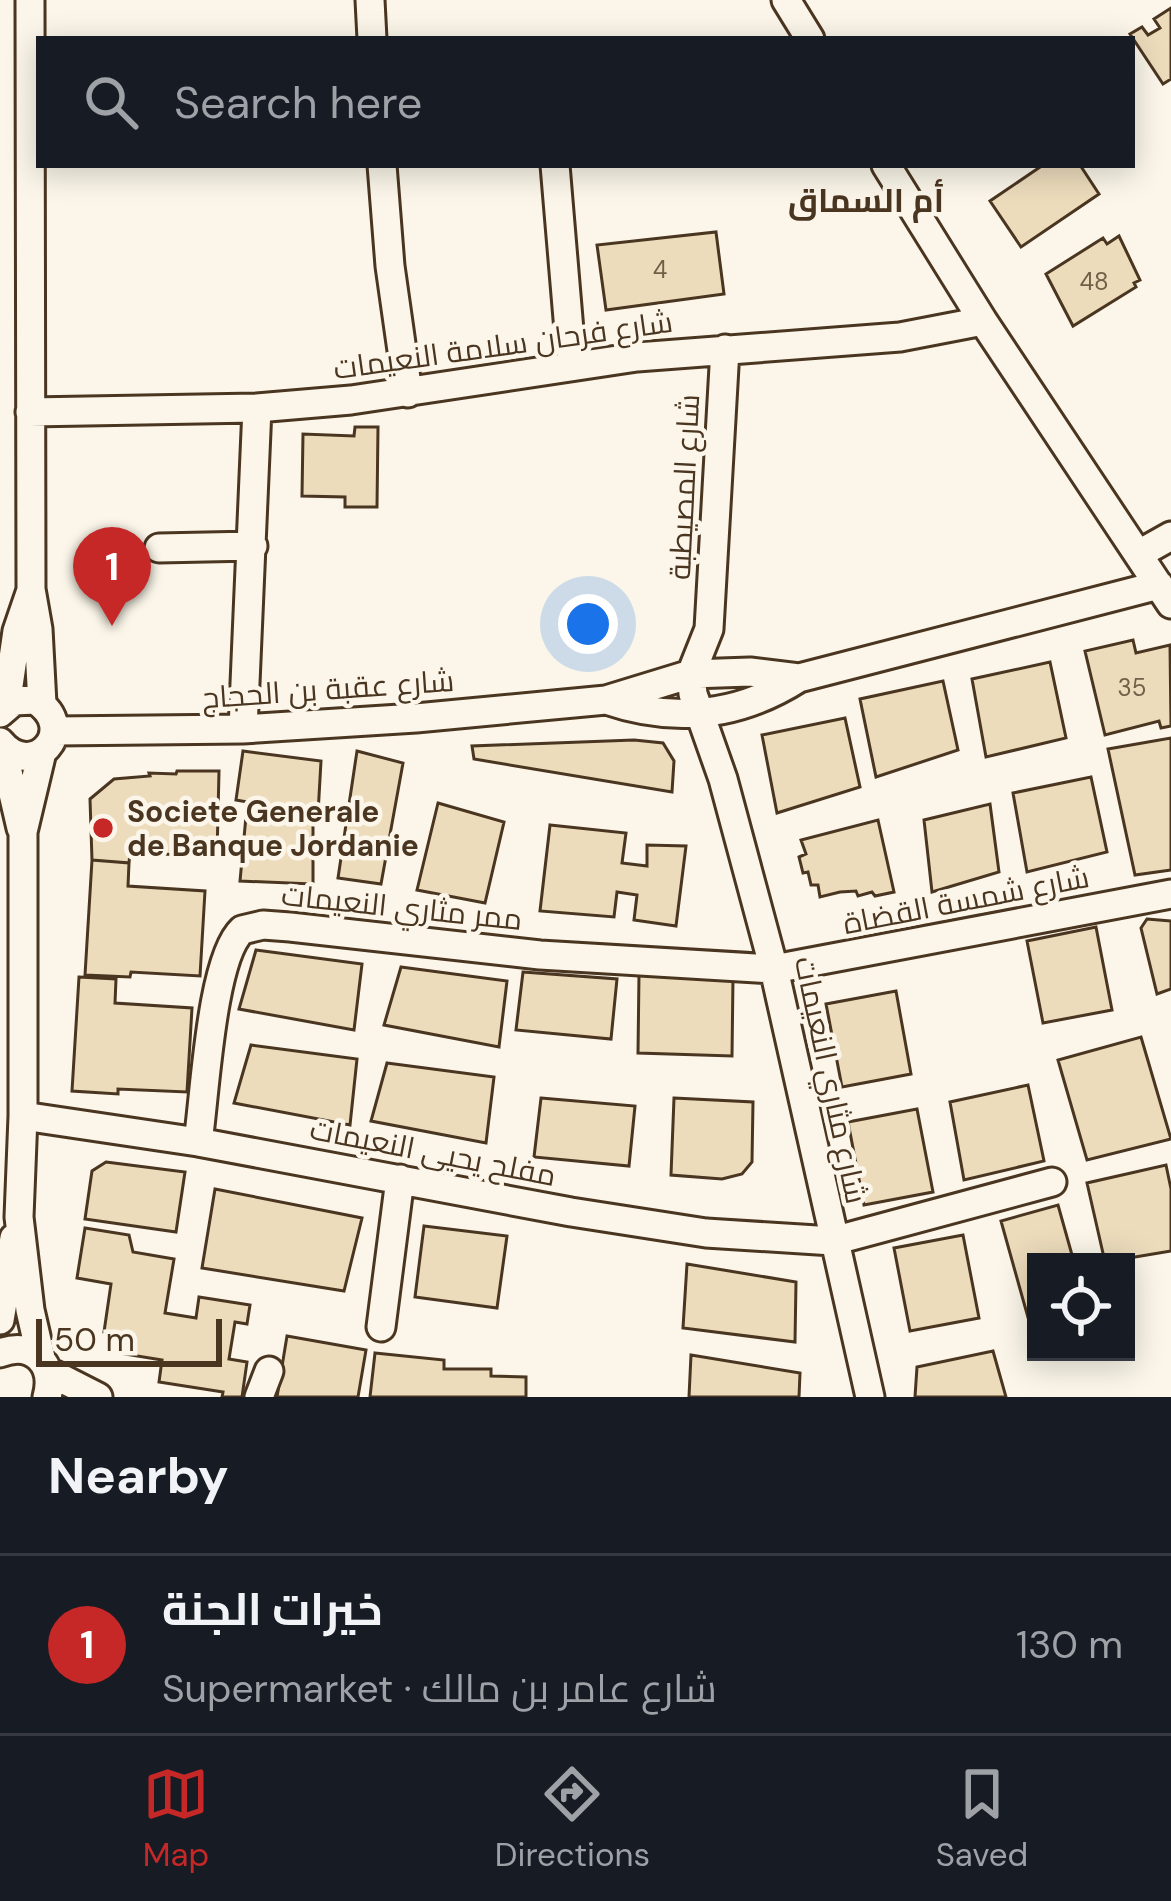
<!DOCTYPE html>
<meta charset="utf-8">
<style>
body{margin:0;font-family:"DM Sans",Cairo,sans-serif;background:#242831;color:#f1f3f6}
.controls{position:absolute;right:36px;bottom:36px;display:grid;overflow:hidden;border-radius:0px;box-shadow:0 6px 30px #0003}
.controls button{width:108px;height:108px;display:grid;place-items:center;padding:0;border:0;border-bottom:3px solid #363941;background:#171b24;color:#f1f3f6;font:60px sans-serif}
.scale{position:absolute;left:36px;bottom:30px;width:186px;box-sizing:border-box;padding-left:12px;border:6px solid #4a3520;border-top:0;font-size:33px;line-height:42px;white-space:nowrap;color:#4a3520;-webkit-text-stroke:9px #fbf6e9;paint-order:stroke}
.you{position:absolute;left:588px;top:624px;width:42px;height:42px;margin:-30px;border:9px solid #fff;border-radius:50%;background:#1a73e8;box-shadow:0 0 0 18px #1a73e833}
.badge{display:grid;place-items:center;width:78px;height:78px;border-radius:50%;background:#c62828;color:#fff;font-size:39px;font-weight:700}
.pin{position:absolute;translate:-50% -99px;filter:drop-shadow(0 3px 6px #0008)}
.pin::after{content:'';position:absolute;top:63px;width:42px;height:36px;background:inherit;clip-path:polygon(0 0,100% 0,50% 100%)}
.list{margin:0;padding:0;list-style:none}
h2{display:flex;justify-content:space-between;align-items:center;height:156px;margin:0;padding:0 48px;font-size:51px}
h2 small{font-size:39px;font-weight:400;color:#9ea1a6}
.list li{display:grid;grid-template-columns:78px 1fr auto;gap:36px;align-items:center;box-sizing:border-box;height:180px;padding:0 48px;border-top:3px solid #363941}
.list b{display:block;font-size:45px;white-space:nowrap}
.list p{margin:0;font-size:39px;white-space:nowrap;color:#9ea1a6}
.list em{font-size:39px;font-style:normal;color:#9ea1a6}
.icon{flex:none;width:66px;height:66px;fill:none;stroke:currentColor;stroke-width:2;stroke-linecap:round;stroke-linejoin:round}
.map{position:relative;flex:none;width:1171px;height:1397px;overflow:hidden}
.search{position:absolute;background:#171b24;box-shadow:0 6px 30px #0003;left:36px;right:36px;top:36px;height:132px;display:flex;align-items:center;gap:30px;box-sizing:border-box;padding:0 42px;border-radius:0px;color:#9ea1a6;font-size:45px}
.sheet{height:336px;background:#171b24}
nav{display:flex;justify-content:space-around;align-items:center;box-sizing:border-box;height:168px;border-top:3px solid #363941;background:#171b24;font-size:33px;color:#9ea1a6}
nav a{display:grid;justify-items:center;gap:6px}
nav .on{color:#c62828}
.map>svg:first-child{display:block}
</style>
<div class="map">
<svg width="1171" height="1397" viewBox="0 0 1171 1397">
<rect width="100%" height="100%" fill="#fbf6e9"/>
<path fill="#ecdcbc" stroke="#4a3520" stroke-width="3" d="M 1171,8 L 1171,79 L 1163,84 L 1130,34 L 1142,27 L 1148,35 L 1160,28 L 1154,19 Z
M 1043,165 L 1080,165 L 1099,194 L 1021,247 L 990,201 Z
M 716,232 L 724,294 L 606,310 L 597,245 Z
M 1119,236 L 1140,280 L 1134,283 L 1136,287 L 1073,326 L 1046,274 L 1103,238 L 1107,244 Z
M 355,427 L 378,427 L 377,507 L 345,507 L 345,497 L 302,496 L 303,434 L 354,436 Z
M 1133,640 L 1136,653 L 1170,645 L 1171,726 L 1161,728 L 1159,721 L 1105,735 L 1085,651 Z
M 1050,662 L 1066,738 L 986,757 L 972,679 Z
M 943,681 L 958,750 L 876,777 L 860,699 Z
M 845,718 L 860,787 L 777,813 L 762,735 Z
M 1171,738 L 1171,870 L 1135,875 L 1108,749 Z
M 634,740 L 663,743 L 674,761 L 672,792 L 474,759 L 472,746 Z
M 243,751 L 321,761 L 318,814 L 236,800 Z
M 357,751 L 403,763 L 381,884 L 338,878 Z
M 177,771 L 219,771 L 217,856 L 130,853 L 129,863 L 92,860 L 90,799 L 114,779 L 150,776 L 149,773 L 176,774 Z
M 1091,777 L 1107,852 L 1027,872 L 1013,793 Z
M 438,803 L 504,822 L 485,903 L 417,890 Z
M 990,804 L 999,872 L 932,892 L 924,820 Z
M 246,816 L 313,821 L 313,884 L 240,881 Z
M 878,820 L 894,892 L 875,896 L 872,892 L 858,896 L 856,891 L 840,892 L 820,897 L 818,885 L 811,885 L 808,872 L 803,873 L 799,857 L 806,854 L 801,840 Z
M 550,825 L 626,833 L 622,863 L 647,866 L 647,845 L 686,846 L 676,926 L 634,920 L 637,895 L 617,892 L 614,917 L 540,911 Z
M 92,860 L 129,863 L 128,886 L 205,891 L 200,976 L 131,972 L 130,977 L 85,975 Z
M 1147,919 L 1171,921 L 1171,989 L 1157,994 L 1141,928 Z
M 1096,927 L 1112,1010 L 1043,1023 L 1027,941 Z
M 256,950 L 362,964 L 354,1030 L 239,1009 Z
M 401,967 L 507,981 L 499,1047 L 384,1025 Z
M 523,972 L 617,979 L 611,1039 L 516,1030 Z
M 639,974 L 733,978 L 732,1056 L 638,1053 Z
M 79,977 L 116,979 L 115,1003 L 192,1008 L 187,1092 L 118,1089 L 118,1094 L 72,1091 Z
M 896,991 L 911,1074 L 842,1087 L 826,1004 Z
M 1141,1037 L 1171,1139 L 1087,1160 L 1058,1060 Z
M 251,1045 L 357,1059 L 350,1125 L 234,1103 Z
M 387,1063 L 494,1077 L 486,1143 L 371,1121 Z
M 1028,1085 L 1044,1161 L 964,1180 L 950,1102 Z
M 541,1098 L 635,1106 L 629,1166 L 534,1157 Z
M 674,1098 L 753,1102 L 752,1162 L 742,1174 L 722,1179 L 671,1175 Z
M 917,1109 L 933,1192 L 864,1205 L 848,1122 Z
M 106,1162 L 185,1172 L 176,1232 L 85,1219 L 92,1171 Z
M 1166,1165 L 1171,1189 L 1171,1251 L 1105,1262 L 1087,1183 Z
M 215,1189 L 362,1218 L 344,1291 L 202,1268 Z
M 1058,1205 L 1074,1262 L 1036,1262 L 1036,1319 L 1029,1321 L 1001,1221 Z
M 424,1226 L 507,1236 L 497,1308 L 415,1297 Z
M 85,1228 L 129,1235 L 133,1252 L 174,1259 L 165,1313 L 196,1318 L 199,1297 L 250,1305 L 247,1324 L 235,1322 L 229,1359 L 247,1362 L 242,1397 L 222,1397 L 223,1392 L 159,1382 L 162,1360 L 119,1353 L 122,1334 L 104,1332 L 111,1284 L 77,1278 Z
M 963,1235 L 979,1318 L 910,1331 L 894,1248 Z
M 687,1264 L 796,1282 L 795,1342 L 683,1328 Z
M 287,1336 L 366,1350 L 358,1397 L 277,1397 Z
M 993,1351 L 1006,1397 L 915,1397 L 917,1367 Z
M 375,1353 L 444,1360 L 444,1369 L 491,1369 L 491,1376 L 526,1377 L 526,1397 L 370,1397 Z
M 691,1355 L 800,1373 L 799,1397 L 689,1397 Z"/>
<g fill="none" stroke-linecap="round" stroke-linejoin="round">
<g stroke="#4a3520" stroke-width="33">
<path id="minor" d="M 30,0 L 31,589 L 38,629 L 42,704
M 370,0 L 372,39
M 786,0 L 810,39
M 382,165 L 390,266 L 408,393
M 555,165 L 572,366
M 886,165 L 983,321 L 1171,604
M 725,349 L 709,629 L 691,674 L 693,694 L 723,779 L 774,969 L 870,1397
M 30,412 L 257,408 L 351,400 L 637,357 L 900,337 L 983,321
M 159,548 L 253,546
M 1139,554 L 1171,536
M 606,700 C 673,723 738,717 799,678 L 1159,585
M 6,706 L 17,631 L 30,593
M 0,713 L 14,701 L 35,700 C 81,729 33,782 0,742
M 243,729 L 257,408
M 55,731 L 243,729 L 416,718 L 606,700 L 691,674 L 750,672 L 799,678
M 2,746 L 21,828
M 23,1116 L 198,1142 L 571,1212 L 706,1233 L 833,1241 L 1052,1182
M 198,1142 C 205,1095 211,959 242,930 L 263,925 L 290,927 L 540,955 L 774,969 L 1171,894
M 0,1320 L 14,1238
M 381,1327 L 400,1179
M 0,1353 C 33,1340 56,1364 47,1397
M 41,1358 L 30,1310 L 19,1217 L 23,1116 L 23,832 L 42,752
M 49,1372 L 98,1397
M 259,1397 L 269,1371"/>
</g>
<use href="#minor" stroke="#fbf6e9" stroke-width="27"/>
</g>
<circle fill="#c62828" stroke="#fbf6e9" stroke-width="4.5" cx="103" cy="828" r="12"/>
<g text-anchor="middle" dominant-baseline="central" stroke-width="9" stroke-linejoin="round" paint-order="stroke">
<g font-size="24" fill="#725f47">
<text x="660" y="269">4</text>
<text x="1094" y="281">48</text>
<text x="1132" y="687">35</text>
</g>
<g font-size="30" fill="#4a3520" stroke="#fbf6e9">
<text transform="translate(503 345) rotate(-8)">شارع فرحان سلامة النعيمات</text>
<text transform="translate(684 487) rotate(-87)">شارع المصيطبة</text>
<text transform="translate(328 689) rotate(-4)">شارع عقبة بن الحجاج</text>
<text transform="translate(966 900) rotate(-11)">شارع شمسة القضاة</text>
<text transform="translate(402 907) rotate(6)">ممر مثاري النعيمات</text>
<text transform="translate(831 1080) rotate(78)">شارع مثاري النعيمات</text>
<text transform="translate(433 1152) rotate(11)">مفلح يحيى النعيمات</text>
</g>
<g font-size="30" font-weight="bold" fill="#4a3520" stroke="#fbf6e9" text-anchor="start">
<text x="127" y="811">Societe Generale<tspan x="127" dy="34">de Banque Jordanie</tspan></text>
</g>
<g font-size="33" font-weight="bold" fill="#4a3520" stroke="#fbf6e9">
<text x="866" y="200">أم السماق</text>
</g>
</g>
</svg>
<div class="controls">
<button><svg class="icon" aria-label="locate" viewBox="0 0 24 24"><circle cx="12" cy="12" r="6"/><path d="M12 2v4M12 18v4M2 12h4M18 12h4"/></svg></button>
</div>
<div class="scale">50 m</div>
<div class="you"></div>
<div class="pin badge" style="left:112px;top:626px">1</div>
<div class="search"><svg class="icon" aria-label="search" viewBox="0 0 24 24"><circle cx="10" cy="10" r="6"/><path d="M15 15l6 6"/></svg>Search here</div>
</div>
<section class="sheet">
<h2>Nearby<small></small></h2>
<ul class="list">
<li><span class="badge">1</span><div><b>خيرات الجنة</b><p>Supermarket · شارع عامر بن مالك</p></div><em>130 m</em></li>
</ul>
</section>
<nav>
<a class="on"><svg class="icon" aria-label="map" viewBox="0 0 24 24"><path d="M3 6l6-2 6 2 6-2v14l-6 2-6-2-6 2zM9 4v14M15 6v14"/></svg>Map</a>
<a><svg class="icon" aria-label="directions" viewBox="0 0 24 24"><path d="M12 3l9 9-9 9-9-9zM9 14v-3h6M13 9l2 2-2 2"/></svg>Directions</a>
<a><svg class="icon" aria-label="saved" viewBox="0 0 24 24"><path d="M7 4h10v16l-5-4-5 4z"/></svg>Saved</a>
</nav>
